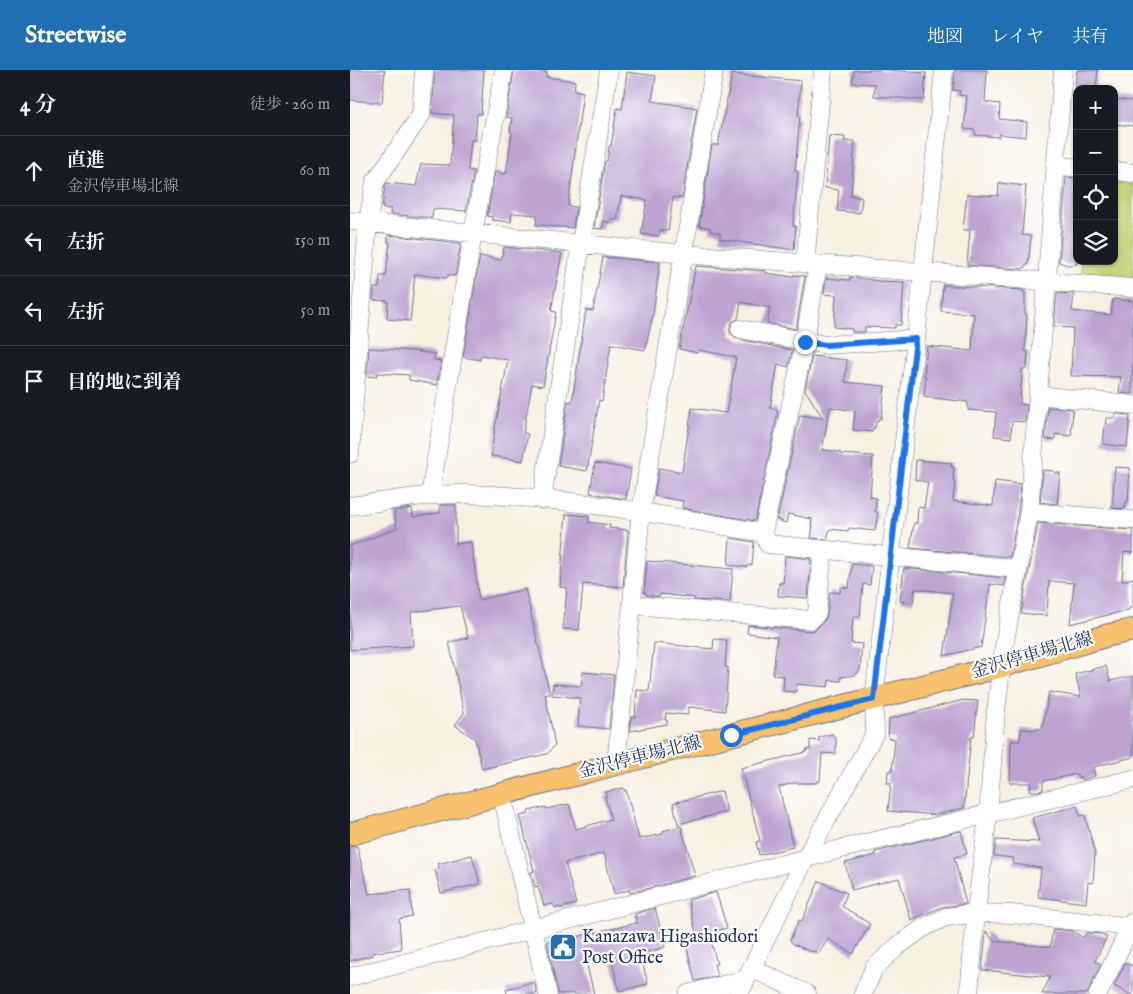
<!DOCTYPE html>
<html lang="ja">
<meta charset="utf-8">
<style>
body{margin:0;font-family:"IM FELL English","Noto Serif JP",serif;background:#20242c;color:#f1f3f6}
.controls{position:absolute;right:15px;top:15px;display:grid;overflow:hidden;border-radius:10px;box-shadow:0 1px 4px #0004}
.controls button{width:45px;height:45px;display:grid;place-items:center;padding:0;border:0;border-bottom:1px solid #363941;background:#171b24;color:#f1f3f6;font:25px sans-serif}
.stop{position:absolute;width:15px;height:15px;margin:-11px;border:4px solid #1a73e8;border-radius:50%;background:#fff}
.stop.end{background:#1a73e8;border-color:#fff;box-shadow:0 1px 5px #0008}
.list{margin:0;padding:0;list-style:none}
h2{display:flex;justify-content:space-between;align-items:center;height:65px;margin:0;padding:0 20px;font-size:21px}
h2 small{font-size:16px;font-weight:400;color:#9ea1a6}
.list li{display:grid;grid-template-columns:32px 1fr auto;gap:15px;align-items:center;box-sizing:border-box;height:70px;padding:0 20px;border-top:1px solid #363941}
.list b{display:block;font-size:19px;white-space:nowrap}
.list p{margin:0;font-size:16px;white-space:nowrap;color:#9ea1a6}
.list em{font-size:16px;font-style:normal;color:#9ea1a6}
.icon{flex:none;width:28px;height:28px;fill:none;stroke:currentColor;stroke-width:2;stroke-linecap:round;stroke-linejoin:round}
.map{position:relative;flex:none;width:783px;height:924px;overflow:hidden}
header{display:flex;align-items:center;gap:30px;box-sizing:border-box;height:70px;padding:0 25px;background:#1f6fb2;color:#fff}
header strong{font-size:24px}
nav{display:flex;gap:28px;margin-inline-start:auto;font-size:18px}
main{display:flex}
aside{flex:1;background:#171b24}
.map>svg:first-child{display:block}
</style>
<header>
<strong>Streetwise</strong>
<nav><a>地図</a><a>レイヤ</a><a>共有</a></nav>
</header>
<main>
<aside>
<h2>4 分<small>徒歩 · 260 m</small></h2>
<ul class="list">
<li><svg class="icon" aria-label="ahead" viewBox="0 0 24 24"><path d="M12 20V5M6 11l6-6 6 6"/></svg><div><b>直進</b><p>金沢停車場北線</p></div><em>60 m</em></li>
<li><svg class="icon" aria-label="left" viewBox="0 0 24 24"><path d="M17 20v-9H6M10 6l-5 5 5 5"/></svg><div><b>左折</b></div><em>150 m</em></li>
<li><svg class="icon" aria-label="left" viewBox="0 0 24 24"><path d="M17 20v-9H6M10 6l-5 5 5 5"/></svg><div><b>左折</b></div><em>50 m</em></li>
<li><svg class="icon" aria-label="arrive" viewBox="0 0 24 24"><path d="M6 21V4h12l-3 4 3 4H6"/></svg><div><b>目的地に到着</b></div></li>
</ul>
</aside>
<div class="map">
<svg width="783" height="924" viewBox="0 0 783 924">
<rect width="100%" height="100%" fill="#fff"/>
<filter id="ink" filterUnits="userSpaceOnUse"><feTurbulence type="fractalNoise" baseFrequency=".02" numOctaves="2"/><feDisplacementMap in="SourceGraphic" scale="10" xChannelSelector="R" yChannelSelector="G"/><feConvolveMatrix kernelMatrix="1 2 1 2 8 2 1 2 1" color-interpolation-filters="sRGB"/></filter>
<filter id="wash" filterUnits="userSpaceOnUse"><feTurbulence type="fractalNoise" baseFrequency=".0096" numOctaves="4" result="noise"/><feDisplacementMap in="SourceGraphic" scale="20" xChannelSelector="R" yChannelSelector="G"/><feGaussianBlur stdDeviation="1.12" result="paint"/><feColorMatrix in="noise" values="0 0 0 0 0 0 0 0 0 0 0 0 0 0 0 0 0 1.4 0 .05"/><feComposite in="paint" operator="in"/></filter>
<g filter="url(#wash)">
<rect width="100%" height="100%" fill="#f7f0e1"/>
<path fill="#c3d173" stroke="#6f8068" d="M 764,112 L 783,114 L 783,210 L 730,205 L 732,191 L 764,191 Z"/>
<g id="blocks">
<path fill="#bca3d0" d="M 0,0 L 35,0 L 32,33 L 0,30 Z
M 85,0 L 134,0 L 131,44 L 127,44 L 125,70 L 121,70 L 118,100 L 124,101 L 116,141 L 83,139 L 82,148 L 40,144 L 41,139 L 32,138 L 35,116 L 37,113 L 66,116 L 71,94 L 100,95 L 104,45 L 82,43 Z
M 164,0 L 197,2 L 196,7 L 225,11 L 224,20 L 233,22 L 218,136 L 226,137 L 223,158 L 186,155 L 187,145 L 162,143 L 161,152 L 142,150 L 142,147 L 137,146 L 145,102 L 156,104 L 162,63 L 160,62 L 162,48 L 156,47 Z
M 504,0 L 539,0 L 576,3 L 574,30 L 524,26 L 525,14 L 502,13 Z
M 605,0 L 637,0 L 635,32 L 650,34 L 649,49 L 677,52 L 676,67 L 649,64 L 649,67 L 625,65 L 625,60 L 614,59 L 617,26 L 609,25 L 610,21 L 603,20 Z
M 727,0 L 748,0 L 746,18 L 725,17 Z
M 277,2 L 306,6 L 302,31 L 347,38 L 332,128 L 323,127 L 318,161 L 310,160 L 309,166 L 291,164 L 297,130 L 271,126 L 267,150 L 261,149 L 260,153 L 254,151 L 252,159 L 244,158 L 255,91 L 257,91 L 259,76 L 261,76 L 267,38 L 272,39 Z
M 382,4 L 451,11 L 448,46 L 450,46 L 445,101 L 448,101 L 443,156 L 446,156 L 444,180 L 370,169 L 370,163 L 360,161 L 360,158 L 349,156 L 362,75 L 368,75 Z
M 764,29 L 783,31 L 783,56 L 764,54 Z
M 479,66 L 495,67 L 494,71 L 505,71 L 501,125 L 512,128 L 510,143 L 487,141 L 489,120 L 475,118 Z
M 716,107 L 727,108 L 727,194 L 717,195 L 709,192 Z
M 649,113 L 676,116 L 672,165 L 681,166 L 678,194 L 672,199 L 617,195 L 620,160 L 613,160 L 617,124 L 648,126 Z
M 38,165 L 111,173 L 105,206 L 98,205 L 97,208 L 65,204 L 60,251 L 37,249 L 38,231 L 23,230 L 24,218 L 29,218 L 30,206 L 36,206 L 40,172 L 38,172 Z
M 154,177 L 212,183 L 201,241 L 206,242 L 193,316 L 182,314 L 173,363 L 178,364 L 173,391 L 141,386 L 145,358 L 158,290 L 131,285 L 130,290 L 113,287 L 130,186 L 151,190 Z
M 253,187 L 310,192 L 303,244 L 295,280 L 261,274 L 252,331 L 249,330 L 237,401 L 208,396 L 218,331 L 222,332 L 236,240 L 243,241 Z
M 346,196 L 416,201 L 416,203 L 443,207 L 443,205 L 455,206 L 446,259 L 417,253 L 420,238 L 391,232 L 388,249 L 382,252 L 380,257 L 380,263 L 388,269 L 442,280 L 438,297 L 428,294 L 420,338 L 427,339 L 427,342 L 428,342 L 405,451 L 332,438 L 333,431 L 304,426 L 309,398 L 332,402 L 342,338 L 376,343 L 382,312 L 386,287 L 348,280 L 348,283 L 329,279 Z
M 500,207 L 529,211 L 554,212 L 551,255 L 545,255 L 545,258 L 515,257 L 515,262 L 502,262 L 502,259 L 484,257 L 486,225 L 474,224 L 476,208 L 500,210 Z
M 593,215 L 673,220 L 673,222 L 675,222 L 675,244 L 677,245 L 675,281 L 678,281 L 677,299 L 672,299 L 670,334 L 677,335 L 675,352 L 662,351 L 661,368 L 644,366 L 646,342 L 618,340 L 618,332 L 574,327 L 576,306 L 574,306 L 577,276 L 622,281 L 624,244 L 591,241 Z
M 707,223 L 724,224 L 722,241 L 761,245 L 763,229 L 783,231 L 782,324 L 769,323 L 771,307 L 721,306 L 723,258 L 704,257 Z
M 19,278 L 64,281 L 85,284 L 84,290 L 91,291 L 87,315 L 59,310 L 59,305 L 27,303 L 26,307 L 17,306 Z
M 462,286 L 497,290 L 495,312 L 535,316 L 531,349 L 529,348 L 528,351 L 526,351 L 525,358 L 523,358 L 522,362 L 503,360 L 505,341 L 480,337 L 472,380 L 490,382 L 490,384 L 523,386 L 520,427 L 526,428 L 525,442 L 528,442 L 525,461 L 499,458 L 498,461 L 480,459 L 477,469 L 461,468 L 463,456 L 461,456 L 462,449 L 438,444 L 436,453 L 427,450 L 450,345 L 473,348 L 455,320 Z
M 698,337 L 723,339 L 721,366 L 705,364 L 705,370 L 695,369 Z
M 767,344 L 780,345 L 777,377 L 753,374 L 756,348 L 765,348 L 765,345 Z
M 566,390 L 602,393 L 601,397 L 604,397 L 603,411 L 605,412 L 603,431 L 643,436 L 645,411 L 671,414 L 668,441 L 660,487 L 560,478 L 564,453 L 567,453 L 568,437 L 574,438 L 578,412 L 565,410 Z
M 245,393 L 281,399 L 276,429 L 240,423 Z
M 765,397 L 780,398 L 778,432 L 776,432 L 775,439 L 762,438 Z
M 693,400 L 704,401 L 704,403 L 710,403 L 707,434 L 690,432 Z
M 90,435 L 106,435 L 106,474 L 121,472 L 129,530 L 175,519 L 200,624 L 195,624 L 205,675 L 197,684 L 132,699 L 125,669 L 105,655 L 114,643 L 99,572 L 118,568 L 110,536 L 61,542 L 63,576 L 0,580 L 0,476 L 47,458 L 44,441 L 62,438 L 63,447 L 90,443 Z
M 216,444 L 239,446 L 239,452 L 260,455 L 259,458 L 278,460 L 273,517 L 233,514 L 229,560 L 213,559 L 217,518 L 210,517 Z
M 688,453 L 783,460 L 783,483 L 774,482 L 772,511 L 783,508 L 783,537 L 779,538 L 779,540 L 720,554 L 724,513 L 699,511 L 697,546 L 671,543 Z
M 380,468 L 404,472 L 402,495 L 398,495 L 397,497 L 378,495 Z
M 435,486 L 461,489 L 458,528 L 428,526 L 429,513 L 433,513 Z
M 297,491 L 383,499 L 380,532 L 344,530 L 345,528 L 310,524 L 309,527 L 296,525 L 296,523 L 294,523 Z
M 502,494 L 522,496 L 520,515 L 513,514 L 510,546 L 503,546 L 501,573 L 512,574 L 510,600 L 505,605 L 491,607 L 491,611 L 479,610 L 478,617 L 447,614 L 446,622 L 433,621 L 434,606 L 423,605 L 427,567 L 397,563 L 398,555 L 460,561 L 465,560 L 475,550 L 477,545 L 480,522 L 490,523 L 491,517 L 499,518 Z
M 554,498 L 656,508 L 654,516 L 640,514 L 631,577 L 594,586 L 603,523 L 565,519 L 563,533 L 550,531 Z
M 364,569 L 377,570 L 375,597 L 378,597 L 375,641 L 339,637 L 337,645 L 316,643 L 315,650 L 317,650 L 317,654 L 280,661 L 281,647 L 285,647 L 287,620 L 299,621 L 304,573 L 363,579 Z
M 756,596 L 760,611 L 783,606 L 783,687 L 743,697 L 745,706 L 732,710 L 731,707 L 728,708 L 727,704 L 693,711 L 693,720 L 688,721 L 680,721 L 681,713 L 660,713 L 661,671 L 670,671 L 671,659 L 686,660 L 686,659 L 692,659 L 699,622 L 731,627 L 725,604 Z
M 233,602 L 264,605 L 259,659 L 228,656 L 230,628 L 202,625 L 203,614 L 231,616 Z
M 613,630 L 628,631 L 624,667 L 621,667 L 614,738 L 586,745 L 538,741 L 541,713 L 537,713 L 538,701 L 542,701 L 545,669 L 538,668 L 539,649 Z
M 482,664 L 486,669 L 486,684 L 472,683 L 470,711 L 467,711 L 467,713 L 443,713 L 429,717 L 443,777 L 409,785 L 406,772 L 410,771 L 391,698 L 456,682 L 457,679 L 460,680 L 460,670 L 469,671 L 469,667 Z
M 274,718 L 274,721 L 276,720 L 289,769 L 313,764 L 313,761 L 331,756 L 345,806 L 280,823 L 279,820 L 264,824 L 254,783 L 215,793 L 226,834 L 210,838 L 209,837 L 205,838 L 203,834 L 194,836 L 188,816 L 185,817 L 181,802 L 184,801 L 170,746 L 179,744 L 178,741 L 196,737 L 196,739 L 219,734 L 226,759 L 261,749 L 255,727 L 257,726 L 256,722 Z
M 372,721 L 377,742 L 328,754 L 323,733 Z
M 727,736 L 730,746 L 735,745 L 745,783 L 743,813 L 738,812 L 736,833 L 688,827 L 691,798 L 663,794 L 664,788 L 644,786 L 646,770 L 689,772 L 682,748 Z
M 611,761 L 617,784 L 604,787 L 616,834 L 592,837 L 561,850 L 549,808 L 502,820 L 495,793 L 526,785 L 525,782 Z
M 7,776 L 19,824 L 60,820 L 62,846 L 49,849 L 51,879 L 22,883 L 23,885 L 0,891 L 0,777 Z
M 122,785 L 130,814 L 91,823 L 85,800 L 89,799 L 88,794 Z
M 469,811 L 497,823 L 492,836 L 520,854 L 503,884 L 478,869 L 469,883 L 463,881 L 462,882 L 443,874 L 440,870 L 449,850 L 452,851 Z
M 366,822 L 377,858 L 359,863 L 367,894 L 364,894 L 367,906 L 345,911 L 335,870 L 347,867 L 338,830 Z
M 305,838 L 315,877 L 290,884 L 298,914 L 269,921 L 261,886 L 236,892 L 244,924 L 208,924 L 197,872 L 216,866 L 217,869 L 287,853 L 285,844 Z
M 703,859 L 723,861 L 733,868 L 736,863 L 752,864 L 757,867 L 745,891 L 751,894 L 737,924 L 692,924 L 700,907 L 632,900 L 636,861 L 644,871 L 700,877 Z
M 775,893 L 783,896 L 783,924 L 779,924 L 764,916 Z
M 184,912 L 187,924 L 157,924 L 156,919 Z"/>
</g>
</g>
<g filter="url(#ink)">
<use href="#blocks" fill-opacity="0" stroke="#68738c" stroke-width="1"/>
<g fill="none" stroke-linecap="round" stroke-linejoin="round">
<g stroke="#68738c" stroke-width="19">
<path id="minor" d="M 705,95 L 727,98
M 764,101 L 783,103
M 0,151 L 334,184 L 783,218
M 455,194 L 473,0
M 390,259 L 476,275 L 566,269
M 688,325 L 783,335
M 0,384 L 18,152 L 25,112 L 71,45 L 74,0
M 80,426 L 123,163 L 154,0
M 192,430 L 231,173 L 259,0
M 0,436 C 39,431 79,423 118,424 C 217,427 315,445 413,463 L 418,474 L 668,499
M 679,442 L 783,450
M 413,463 L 454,275 L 468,195
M 282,535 L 461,550 L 467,543 L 473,480
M 266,694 L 291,441 L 364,0
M 152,725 L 198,924
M 401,898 L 457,924
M 0,907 L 491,779 L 783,709
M 338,924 L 396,909
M 389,924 L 455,789 L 525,663 L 524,629 L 566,269 L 594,0
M 513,924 L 524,898 L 548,876 L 573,858 L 596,847 L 626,843 L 661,844 L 783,857
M 619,924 L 626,843 L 638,745 L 646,641 L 654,576 L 679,442 L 713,0
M 748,924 L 783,852"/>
</g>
<g stroke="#68738c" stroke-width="24">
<path id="major" d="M 0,764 L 266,694 L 652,596 L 759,565 L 783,560"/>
</g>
<use href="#minor" stroke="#fff" stroke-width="18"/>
<use href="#major" stroke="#f7c06c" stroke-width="22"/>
</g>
</g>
<g fill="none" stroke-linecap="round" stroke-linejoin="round" filter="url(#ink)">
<path stroke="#1a73e8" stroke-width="6" d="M 381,665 L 524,629 L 566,269 L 476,275 L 455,272"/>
</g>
<defs>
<g id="civic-square" transform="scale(1.4375)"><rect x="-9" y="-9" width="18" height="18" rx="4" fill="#1f6fb2" stroke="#fff"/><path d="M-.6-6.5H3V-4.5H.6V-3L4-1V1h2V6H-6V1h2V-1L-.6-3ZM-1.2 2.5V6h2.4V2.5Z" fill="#fff"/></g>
</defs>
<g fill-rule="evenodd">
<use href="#civic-square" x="213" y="877"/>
</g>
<g text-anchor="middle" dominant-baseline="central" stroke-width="4.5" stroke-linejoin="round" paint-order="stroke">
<g font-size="18" fill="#1b2f5e" stroke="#fff">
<text transform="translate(682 586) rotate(-16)">金沢停車場北線</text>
<text transform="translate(290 688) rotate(-14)">金沢停車場北線</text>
</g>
<g font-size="18" fill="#1b2f5e" stroke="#fff" text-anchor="start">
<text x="232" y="867">Kanazawa Higashiodori<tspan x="232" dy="21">Post Office</tspan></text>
</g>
</g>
</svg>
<div class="controls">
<button>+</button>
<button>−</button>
<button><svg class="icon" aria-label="locate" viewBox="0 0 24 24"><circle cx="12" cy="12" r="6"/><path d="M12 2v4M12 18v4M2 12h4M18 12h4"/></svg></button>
<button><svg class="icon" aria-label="layers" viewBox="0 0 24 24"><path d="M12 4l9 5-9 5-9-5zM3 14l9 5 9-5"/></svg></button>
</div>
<div class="stop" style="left:381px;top:665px"></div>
<div class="stop end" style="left:455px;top:272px"></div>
</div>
</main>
